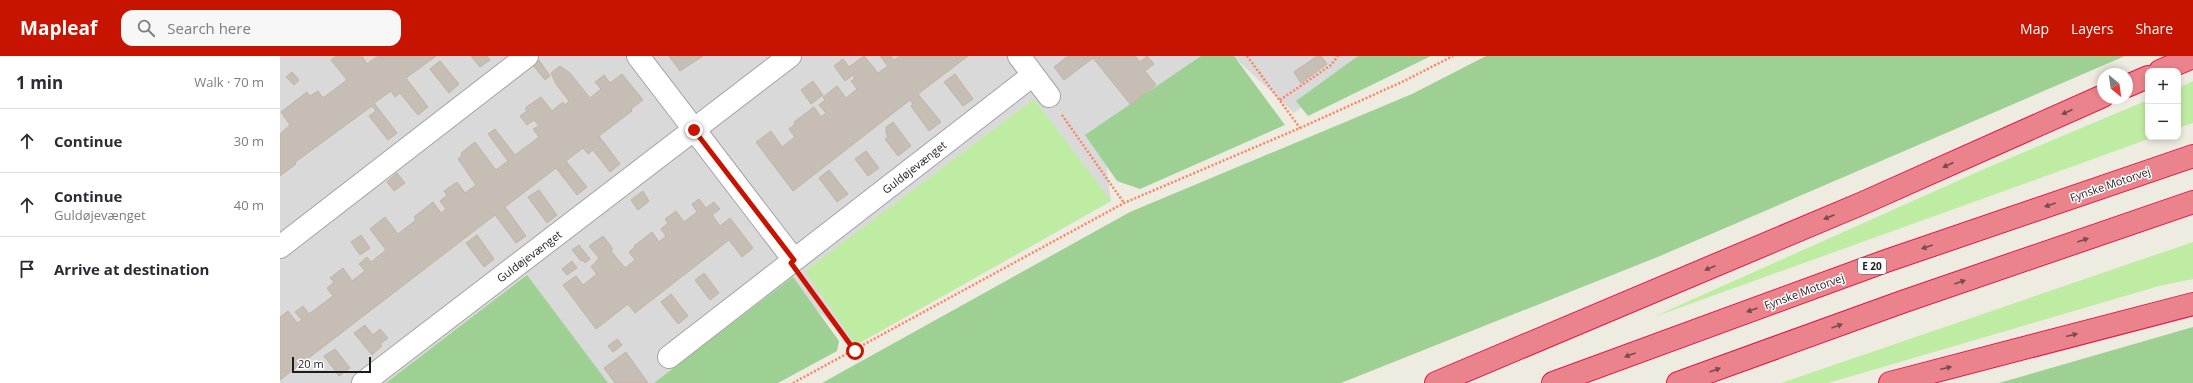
<!DOCTYPE html>
<meta charset="utf-8">
<style>
body{margin:0;font-family:"Open Sans",sans-serif;background:#f7f7f7;color:#2b2b33}
.controls{position:absolute;right:12px;top:12px;display:grid;overflow:hidden;border-radius:8px;box-shadow:0 2px 6px #0003}
.controls button{width:36px;height:36px;display:grid;place-items:center;padding:0;border:0;border-bottom:1px solid #e1e1e2;background:#fff;color:#2b2b33;font:20px sans-serif}
.compass{position:absolute;left:1817px;top:12px;width:36px;height:36px;border-radius:50%;background:#fff;box-shadow:0 2px 6px #0003;rotate:151deg}
.scale{position:absolute;left:12px;bottom:10px;width:79px;box-sizing:border-box;padding-left:4px;border:2px solid #1c1c1c;border-top:0;font-size:11px;line-height:14px;white-space:nowrap;color:#1c1c1c;-webkit-text-stroke:3px #fff;paint-order:stroke}
.stop{position:absolute;width:12px;height:12px;margin:-9px;border:3px solid #c71400;border-radius:50%;background:#fff}
.stop.end{background:#c71400;border-color:#fff;box-shadow:0 1px 4px #0008}
.list{margin:0;padding:0;list-style:none}
h2{display:flex;justify-content:space-between;align-items:center;height:52px;margin:0;padding:0 16px;font-size:17px}
h2 small{font-size:13px;font-weight:400;color:#7c7c81}
.list li{display:grid;grid-template-columns:26px 1fr auto;gap:12px;align-items:center;box-sizing:border-box;height:64px;padding:0 16px;border-top:1px solid #e1e1e2}
.list b{display:block;font-size:15px;white-space:nowrap}
.list p{margin:0;font-size:13px;white-space:nowrap;color:#7c7c81}
.list em{font-size:13px;font-style:normal;color:#7c7c81}
.icon{flex:none;width:22px;height:22px;fill:none;stroke:currentColor;stroke-width:2;stroke-linecap:round;stroke-linejoin:round}
.map{position:relative;flex:none;width:1913px;height:327px;overflow:hidden}
header{display:flex;align-items:center;gap:24px;box-sizing:border-box;height:56px;padding:0 20px;background:#c71400;color:#fff}
header strong{font-size:19px}
nav{display:flex;gap:22px;margin-inline-start:auto;font-size:14px}
.search{width:280px;height:36px;background:#f7f7f7;display:flex;align-items:center;gap:10px;box-sizing:border-box;padding:0 14px;border-radius:12px;color:#7c7c81;font-size:15px}
main{display:flex}
aside{flex:1;background:#fff}
.map>svg:first-child{display:block}
</style>
<header>
<strong>Mapleaf</strong>
<div class="search"><svg class="icon" aria-label="search" viewBox="0 0 24 24"><circle cx="10" cy="10" r="6"/><path d="M15 15l6 6"/></svg>Search here</div>
<nav><a>Map</a><a>Layers</a><a>Share</a></nav>
</header>
<main>
<aside>
<h2>1 min<small>Walk · 70 m</small></h2>
<ul class="list">
<li><svg class="icon" aria-label="ahead" viewBox="0 0 24 24"><path d="M12 20V5M6 11l6-6 6 6"/></svg><div><b>Continue</b></div><em>30 m</em></li>
<li><svg class="icon" aria-label="ahead" viewBox="0 0 24 24"><path d="M12 20V5M6 11l6-6 6 6"/></svg><div><b>Continue</b><p>Guldøjevænget</p></div><em>40 m</em></li>
<li><svg class="icon" aria-label="arrive" viewBox="0 0 24 24"><path d="M6 21V4h12l-3 4 3 4H6"/></svg><div><b>Arrive at destination</b></div></li>
</ul>
</aside>
<div class="map">
<svg width="1913" height="327" viewBox="0 0 1913 327">
<rect width="100%" height="100%" fill="#eeebe1"/>
<path fill="#dad9d9" d="M 0,0 L 922,0 L 821,70 L 831,145 L 576,289 L 523,242 L 396,327 L 0,327 Z
M 953,0 L 1089,0 L 1014,57 Z"/>
<path fill="#bfeca3" d="M 1913,25 L 1913,67 L 1898,72 L 1898,32 Z
M 754,43 L 831,145 L 576,289 L 525,215 Z
M 1868,44 L 1868,81 L 1874,81 L 1371,262 L 1711,110 Z
M 1913,186 L 1913,223 L 1879,230 L 1548,327 L 1501,327 Z"/>
<path fill="#9ed093" d="M 921,0 L 954,0 L 1005,69 L 860,133 L 837,125 L 805,79 Z
M 1078,0 L 1151,0 L 1028,60 L 1016,45 Z
M 1206,0 L 1845,0 L 1380,200 L 1061,327 L 542,327 L 850,156 L 1132,38 Z
M 247,219 L 328,327 L 106,327 Z
M 513,221 L 559,285 L 557,295 L 498,327 L 374,327 Z
M 1913,271 L 1913,327 L 1719,327 Z"/>
<path fill="#c6beb4" stroke="#c0b3a2" d="M 56,0 L 82,0 L 87,8 L 98,0 L 156,0 L 126,22 L 148,51 L 138,59 L 120,37 L 115,41 L 111,35 L 94,47 L 117,77 L 108,84 L 89,60 L 96,55 L 92,50 L 14,107 L 16,108 L 0,120 L 0,78 L 10,69 L 1,56 L 27,36 L 30,40 L 38,35 L 43,42 L 67,24 L 51,4 Z
M 191,0 L 207,0 L 210,4 L 200,11 Z
M 389,0 L 423,0 L 400,15 Z
M 584,0 L 598,17 L 608,10 L 600,0 L 611,0 L 614,4 L 620,0 L 688,0 L 638,38 L 661,66 L 649,75 L 631,50 L 633,48 L 630,44 L 513,135 L 476,86 L 491,75 L 502,91 L 515,81 L 509,73 L 515,68 L 514,66 L 534,51 L 541,61 L 546,57 L 539,49 L 545,44 L 543,41 L 557,30 L 566,42 L 577,33 L 571,25 L 575,22 L 573,19 L 565,25 L 554,10 L 563,3 L 569,11 Z
M 788,0 L 855,0 L 860,6 L 867,0 L 874,8 L 865,15 L 876,29 L 851,49 L 813,2 L 784,24 L 774,11 Z
M 1037,0 L 1041,0 L 1047,8 L 1021,27 L 1014,16 Z
M 259,4 L 270,20 L 265,24 L 253,9 Z
M 160,5 L 179,28 L 169,37 L 150,13 Z
M 280,10 L 290,17 L 310,42 L 321,33 L 315,26 L 324,19 L 330,27 L 342,18 L 363,44 L 351,53 L 352,55 L 319,80 L 340,108 L 330,116 L 313,94 L 308,98 L 303,92 L 286,105 L 307,131 L 297,139 L 276,112 L 225,151 L 246,180 L 236,187 L 215,159 L 0,324 L 0,261 L 8,255 L 17,267 L 22,264 L 15,256 L 23,250 L 29,258 L 53,240 L 47,232 L 54,226 L 50,222 L 63,212 L 72,225 L 85,215 L 79,208 L 87,201 L 91,206 L 106,194 L 90,173 L 105,161 L 118,178 L 136,164 L 134,161 L 153,146 L 161,157 L 166,153 L 160,145 L 167,139 L 164,135 L 177,126 L 185,137 L 196,129 L 178,103 L 182,99 L 181,97 L 195,86 L 216,114 L 228,105 L 208,78 L 215,73 L 235,99 L 259,81 L 253,73 L 259,70 L 254,64 L 247,69 L 240,60 L 247,55 L 245,52 L 261,41 L 272,55 L 283,46 L 285,49 L 289,45 L 276,28 L 271,17 Z
M 12,16 L 19,24 L 14,29 L 6,21 Z
M 675,18 L 693,43 L 683,50 L 664,26 Z
M 533,25 L 543,39 L 531,48 L 521,34 Z
M 613,66 L 631,90 L 618,100 L 605,83 L 608,81 L 606,77 L 606,71 Z
M 586,95 L 599,112 L 588,120 L 575,103 Z
M 549,114 L 568,138 L 557,146 L 539,122 Z
M 117,117 L 125,127 L 114,135 L 107,126 Z
M 259,134 L 277,159 L 267,167 L 248,141 Z
M 363,135 L 369,145 L 358,154 L 351,144 Z
M 419,143 L 426,152 L 434,146 L 440,153 L 432,159 L 440,170 L 450,162 L 473,192 L 462,201 L 449,184 L 355,257 L 348,248 L 316,273 L 283,229 L 296,220 L 303,229 L 317,218 L 311,211 L 319,202 L 309,190 L 323,180 L 333,193 L 331,195 L 345,212 L 355,204 L 349,196 L 355,191 L 354,190 L 372,176 L 379,186 L 386,180 L 381,173 L 388,167 L 385,163 L 396,155 L 404,166 L 417,156 L 412,148 Z
M 81,179 L 90,192 L 80,199 L 71,186 Z
M 197,179 L 214,203 L 204,211 L 186,187 Z
M 299,189 L 310,203 L 305,207 L 303,204 L 301,205 L 292,194 Z
M 292,205 L 297,212 L 287,219 L 282,213 Z
M 424,217 L 439,237 L 430,244 L 415,224 Z
M 391,238 L 408,260 L 398,268 L 381,246 Z
M 85,269 L 93,279 L 100,273 L 108,282 L 100,288 L 102,290 L 92,299 L 74,277 Z
M 337,283 L 342,289 L 333,296 L 328,290 Z
M 55,293 L 70,312 L 59,320 L 44,300 Z
M 346,296 L 368,327 L 335,327 L 324,312 Z"/>
<g fill="none" stroke-linecap="round" stroke-linejoin="round">
<g stroke="#a3a3a3" stroke-width="24">
<path id="street" d="M 358,0 L 514,204
M 739,0 L 769,40
M 0,191 L 247,0
M 389,301 L 753,19
M 83,327 L 510,0"/>
</g>
<g stroke="#df1a4a" stroke-width="24">
<path id="highway" d="M 1880,15 L 1913,1
M 1847,30 L 1868,21
M 1156,327 L 1583,147 L 1823,40
M 1273,327 L 1606,205 L 1913,100
M 1398,327 L 1622,246 L 1913,146
M 1610,327 L 1913,248"/>
</g>
<path stroke="#ff8160" stroke-width="2.5" stroke-dasharray="2 2" stroke-linecap="butt" d="M 967,0 L 1020,72
M 1000,44 L 1051,9 L 1058,0
M 782,59 L 844,147
M 525,226 L 575,295
M 513,327 L 844,147 L 1020,72 L 1124,25 L 1173,0"/>
<use href="#street" stroke="#fff" stroke-width="22"/>
<use href="#highway" stroke="#eb838c" stroke-width="22"/>
</g>
<defs><path id="oneway-solid" d="M-6-.8H1V-3.2L6.5 0L1 3.2V.8H-6Z"/></defs>
<g fill="#794a4e">
<use href="#oneway-solid" transform="translate(1787 56) rotate(156)"/>
<use href="#oneway-solid" transform="translate(1668 109) rotate(156)"/>
<use href="#oneway-solid" transform="translate(1770 149) rotate(161)"/>
<use href="#oneway-solid" transform="translate(1549 161) rotate(157)"/>
<use href="#oneway-solid" transform="translate(1803 184) rotate(-19)"/>
<use href="#oneway-solid" transform="translate(1647 191) rotate(161)"/>
<use href="#oneway-solid" transform="translate(1430 212) rotate(157)"/>
<use href="#oneway-solid" transform="translate(1680 226) rotate(-19)"/>
<use href="#oneway-solid" transform="translate(1472 254) rotate(160)"/>
<use href="#oneway-solid" transform="translate(1557 270) rotate(-20)"/>
<use href="#oneway-solid" transform="translate(1792 279) rotate(-14)"/>
<use href="#oneway-solid" transform="translate(1350 299) rotate(160)"/>
<use href="#oneway-solid" transform="translate(1666 312) rotate(-14)"/>
<use href="#oneway-solid" transform="translate(1435 314) rotate(-20)"/>
</g>
<g fill="none" stroke-linecap="round" stroke-linejoin="round">
<path stroke="#c71400" stroke-width="5" d="M 414,74 L 514,204 L 511,207 L 575,295"/>
</g>
<g text-anchor="middle" dominant-baseline="central" stroke-width="3" stroke-linejoin="round" paint-order="stroke">
<rect fill="#fff" stroke="#606060" stroke-width="1" x="1578" y="202" width="28" height="16" rx="3"/>
<g font-size="10" font-weight="bold" fill="#1c1c1c">
<text x="1592" y="210">E 20</text>
</g>
<g font-size="11" fill="#1c1c1c" stroke="#fff">
<text transform="translate(634 111) rotate(-38)">Guldøjevænget</text>
<text transform="translate(1830 128) rotate(-19)">Fynske Motorvej</text>
<text transform="translate(249 200) rotate(-37)">Guldøjevænget</text>
<text transform="translate(1524 235) rotate(-20)">Fynske Motorvej</text>
</g>
</g>
</svg>
<div class="controls">
<button>+</button>
<button>−</button>
</div>
<svg class="compass" viewBox="-18 -18 36 36"><path d="M0-13l5 13h-10z" fill="#e53935"/><path d="M0 13l5-13h-10z" fill="#7c7c81"/></svg>
<div class="scale">20 m</div>
<div class="stop" style="left:575px;top:295px"></div>
<div class="stop end" style="left:414px;top:74px"></div>
</div>
</main>
